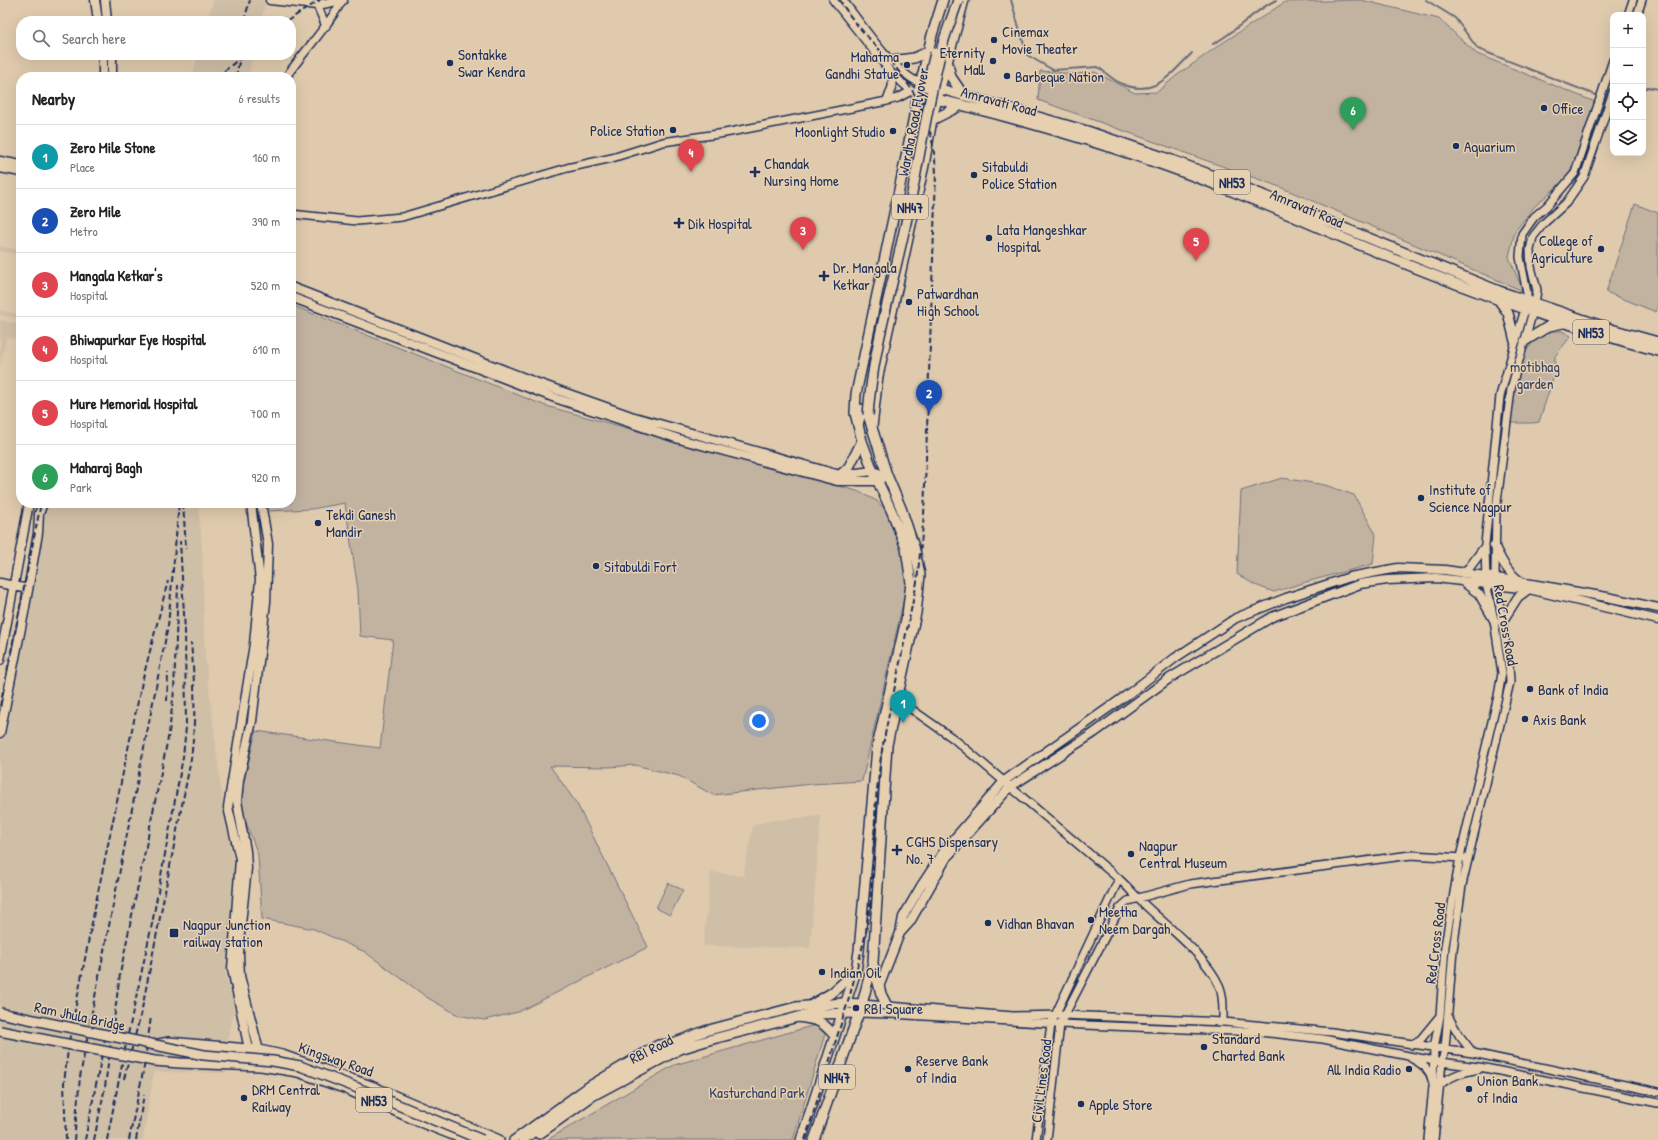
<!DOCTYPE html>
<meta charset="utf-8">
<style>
body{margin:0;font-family:"Patrick Hand",sans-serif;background:#f2f2f2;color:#222}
.controls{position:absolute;right:12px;top:12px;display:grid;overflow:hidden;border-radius:8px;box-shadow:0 4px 16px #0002}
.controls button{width:36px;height:36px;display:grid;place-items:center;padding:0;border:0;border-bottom:1px solid #e0e0e0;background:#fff;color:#222;font:20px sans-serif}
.you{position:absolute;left:759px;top:721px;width:14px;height:14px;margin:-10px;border:3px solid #fff;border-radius:50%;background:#1a73e8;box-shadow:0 0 0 6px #1a73e833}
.badge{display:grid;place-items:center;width:26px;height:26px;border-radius:50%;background:#1b2f5e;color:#fff;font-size:13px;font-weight:700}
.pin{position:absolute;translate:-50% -33px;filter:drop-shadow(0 1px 2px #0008)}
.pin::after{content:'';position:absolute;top:21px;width:14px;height:12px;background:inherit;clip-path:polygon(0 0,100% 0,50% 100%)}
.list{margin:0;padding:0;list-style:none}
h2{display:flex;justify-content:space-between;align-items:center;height:52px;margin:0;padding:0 16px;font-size:17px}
h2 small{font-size:13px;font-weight:400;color:#767676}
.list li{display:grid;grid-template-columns:26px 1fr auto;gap:12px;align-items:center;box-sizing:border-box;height:64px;padding:0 16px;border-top:1px solid #e0e0e0}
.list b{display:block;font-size:15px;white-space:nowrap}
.list p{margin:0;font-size:13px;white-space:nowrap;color:#767676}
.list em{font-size:13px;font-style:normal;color:#767676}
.icon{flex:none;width:22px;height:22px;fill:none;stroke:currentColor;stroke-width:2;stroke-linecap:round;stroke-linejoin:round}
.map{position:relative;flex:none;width:1658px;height:1140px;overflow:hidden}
.search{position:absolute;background:#fff;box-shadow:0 4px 16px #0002;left:16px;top:16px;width:280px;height:44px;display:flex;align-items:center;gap:10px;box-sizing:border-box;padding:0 14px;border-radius:16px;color:#767676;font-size:15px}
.panel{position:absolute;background:#fff;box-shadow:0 4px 16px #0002;left:16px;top:72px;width:280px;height:436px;border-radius:16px}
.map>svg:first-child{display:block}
</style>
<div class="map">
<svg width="1658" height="1140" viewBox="0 0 1658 1140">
<rect width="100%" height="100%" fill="#dfcaad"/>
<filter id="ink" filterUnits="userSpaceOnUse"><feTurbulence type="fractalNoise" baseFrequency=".025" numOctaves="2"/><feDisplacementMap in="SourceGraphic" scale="8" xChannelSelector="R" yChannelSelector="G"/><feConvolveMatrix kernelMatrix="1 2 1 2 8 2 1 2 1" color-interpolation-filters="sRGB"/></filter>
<g filter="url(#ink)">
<path fill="#d0bfa7" d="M 213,0 L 266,0 L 261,21 L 207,21 Z
M 198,55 L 253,55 L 248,77 L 192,77 Z
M 0,246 L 21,251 L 21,255 L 0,251 Z
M 0,310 L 21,315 L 21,319 L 0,315 Z
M 0,320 L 21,324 L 21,340 L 7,337 L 0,366 Z
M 48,503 L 198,503 L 202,544 L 205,655 L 224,813 L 234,864 L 226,978 L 229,982 L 234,1012 L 226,1045 L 227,1073 L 154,1072 L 143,1140 L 0,1140 L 0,743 Z
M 821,816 L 810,948 L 703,946 L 711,872 L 743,876 L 753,825 L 773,820 Z"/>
<path fill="#c2b3a1" stroke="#6e7180" d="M 1361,0 L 1439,19 L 1477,54 L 1595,102 L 1569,176 L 1535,206 L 1515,231 L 1509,257 L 1523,291 L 1280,187 L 1038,100 L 1040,71 L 1076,74 L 1095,72 L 1135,93 L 1157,92 L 1176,76 L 1218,46 L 1285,2 Z
M 1635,204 L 1658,213 L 1658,304 L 1656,312 L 1606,292 Z
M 291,305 L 546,406 L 857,491 L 877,501 L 894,519 L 907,558 L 906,590 L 862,781 L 812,784 L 713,795 L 679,776 L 635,765 L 609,767 L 550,766 L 577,804 L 648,947 L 518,1012 L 484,1020 L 458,1015 L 428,998 L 365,952 L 314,929 L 262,919 L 258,855 L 243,814 L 241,794 L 256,731 L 380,748 L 393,640 L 360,636 L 358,590 L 345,503 L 312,509 L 269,511 L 268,503 L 291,503 Z
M 1545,331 L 1562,331 L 1571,336 L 1555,356 L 1555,372 L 1539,422 L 1533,423 L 1508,423 L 1512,394 L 1524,354 L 1535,339 Z
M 1282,478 L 1325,485 L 1354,495 L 1376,535 L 1373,564 L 1306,582 L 1274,592 L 1255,585 L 1237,574 L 1241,491 Z
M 668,883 L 683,890 L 670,915 L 656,908 Z
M 815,1025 L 825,1034 L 793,1140 L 547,1140 L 674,1065 Z"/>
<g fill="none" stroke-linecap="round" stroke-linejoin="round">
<path stroke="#686c7d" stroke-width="2" d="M 1011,0 L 1027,55 L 1053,70 L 1098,67 C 1105,72 1111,78 1118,82 C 1153,100 1170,75 1192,53
M 1426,0 L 1455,18 L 1478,49 L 1593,94 L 1599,96
M 1213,44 C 1236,32 1253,11 1276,0
M 1643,89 L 1648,87 L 1658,89"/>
<g stroke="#1b2f5e" stroke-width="10">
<path id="tertiary" d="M 833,0 L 893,75 L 914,93
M 843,0 C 862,25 892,71 920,83
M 317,5 L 326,26
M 1628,15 L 1633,0
M 1637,15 L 1642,0
M 286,77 C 304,51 326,29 342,1
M 887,101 L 892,87 L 893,75
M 291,214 L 357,221 L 402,217 L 567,168 L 612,158 L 663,142 L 725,133 L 887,101 L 898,98 L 911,91
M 897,699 L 954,739 L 1119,879 C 1128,887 1136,897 1145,905 C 1168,927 1206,956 1219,985 C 1224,996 1223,1010 1223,1022
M 862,1004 L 1013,1016 L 1064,1015 L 1223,1022 L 1332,1032 L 1473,1053 L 1658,1092
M 859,1013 L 890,1014 L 1060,1024 L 1260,1032 L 1323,1039 L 1434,1061 L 1485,1068 L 1658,1103
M 1448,1016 L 1459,1035 L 1473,1053
M 1412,1045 L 1421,1039 L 1439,1017
M 1411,1058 C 1421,1063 1430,1069 1432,1080
M 1439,1085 C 1452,1075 1463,1072 1479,1069
M 513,1140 L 588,1086 L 658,1044 L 672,1043
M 1036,1140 L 1051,1024 L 1119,879
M 1047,1140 L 1060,1024 L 1120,908 L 1128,901 L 1190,884 L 1411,855 L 1463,858
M 1428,1140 L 1433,1086 L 1434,1048 L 1440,1016 L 1445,946 L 1460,857 L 1498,696 L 1502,673 L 1494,620 L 1486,583 L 1485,544 L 1500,396 L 1527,302 L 1527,293 L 1520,257 L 1522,234 L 1534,217 L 1547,206 L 1575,173 L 1613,60
M 1434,1140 L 1442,1062 L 1445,1049 L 1453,950 L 1462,885 L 1510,682 L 1509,665 L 1495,577 L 1496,510 L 1511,389 L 1535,304 L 1537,290 L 1531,267 L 1530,250 L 1533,237 L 1543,224 L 1566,203 L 1584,177 L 1613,92"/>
</g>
<g stroke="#1b2f5e" stroke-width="11">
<path id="secondary" d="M 95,0 L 98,21
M 105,0 L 107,21
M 270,0 L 317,5 L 343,0
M 103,77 L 103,55
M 112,77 L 112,55
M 0,161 L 21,165
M 0,168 L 21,172
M 291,287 L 535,382 L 631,416 L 840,475 L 873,471 L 878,473
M 291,297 L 558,399 L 679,439 L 837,481 L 878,481 L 887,475
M 1494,545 C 1501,560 1507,572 1520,581
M 1462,573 L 1469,568 L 1484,548
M 1462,581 L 1479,594 L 1494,620
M 0,583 L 28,589
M 1502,622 L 1518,597 L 1529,589
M 0,660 L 29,503
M 0,733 L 24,613 L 38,533 L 39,514 L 43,503
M 900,933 L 910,922 L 947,857 L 1010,787 L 1094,733 L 1170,678 L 1272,617 L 1360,584 L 1387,580 L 1436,578 L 1529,589 L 1658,620
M 879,987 L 900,933 L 903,917 L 921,886 L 946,848 L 1004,781 L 1127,695 L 1175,658 L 1236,618 L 1286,598 L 1350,577 L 1398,568 L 1445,570 L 1485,576 L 1607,597 L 1658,608
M 250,1054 L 232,969 L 240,859 L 228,807 L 254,644 L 260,580 L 251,503
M 260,1055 L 240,976 L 239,955 L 240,933 L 247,868 L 246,851 L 237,801 L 239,780 L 252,721 L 266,602 L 268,544 L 261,503"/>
</g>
<g stroke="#1b2f5e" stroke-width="12">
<path id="primary" d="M 892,61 L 914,58 L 928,52
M 858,425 L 855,413 L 856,394 L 907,152 L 919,90 L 932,35 L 943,0
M 872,427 L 878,376 L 924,165 L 933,114 L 964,0
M 154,1045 L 169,1042 L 259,1050 L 282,1055 L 371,1086 L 499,1140
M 539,1134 L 592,1096 L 680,1049 L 709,1040 L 798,1017 L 814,1014 L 859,1013
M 523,1140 L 567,1106 L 600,1085 L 673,1043 L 705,1031 L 796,1007 L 843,1003 L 862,1004"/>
</g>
<g stroke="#1b2f5e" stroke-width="12">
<path id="trunk" d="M 947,60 L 951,77 L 964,96
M 920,83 L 1087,131 L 1169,159 L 1238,185 L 1499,291 L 1611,329 L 1658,342
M 917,95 C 956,103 994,113 1032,124 C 1100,143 1168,165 1234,192 C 1280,210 1326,231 1372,250 C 1465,289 1560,324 1658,351
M 932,120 L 962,105
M 1498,299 L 1508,313 L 1515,341
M 1525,341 L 1549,326 L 1563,323
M 840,475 L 849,467 L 862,441
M 873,964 L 881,994 L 887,1006
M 813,1004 L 833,992 L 854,973
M 798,1017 C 818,1020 821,1020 834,1035
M 154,1061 L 180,1063 L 261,1066 L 298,1072 L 344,1088 L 420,1122 L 466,1140
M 801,1140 L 856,971 L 859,951 L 877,747 L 907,615 L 911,583 L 906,548 L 892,512 L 873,471 L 862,441 L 858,425 L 862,409
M 814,1140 L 862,1004 L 873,962 L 887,745 L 916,613 L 920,575 L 915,550 L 901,508 L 887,475 L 868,415"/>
</g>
<use href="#tertiary" stroke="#e7d0b0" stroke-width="7"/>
<use href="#secondary" stroke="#e7d0b0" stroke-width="8"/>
<use href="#primary" stroke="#e7d0b0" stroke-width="9"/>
<use href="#trunk" stroke="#e7d0b0" stroke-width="9"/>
<path stroke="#1b2f5e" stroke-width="2" stroke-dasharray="6 3" stroke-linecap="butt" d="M 244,21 L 250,0
M 287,21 L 320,0
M 217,77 L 244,55
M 236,77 L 240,57
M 183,503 L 186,549
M 167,701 L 168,673
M 0,706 L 41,503
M 124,1079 L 142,1009 L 191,759 C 196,718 195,684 191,643
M 66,1140 L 64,1083 L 69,1041 L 97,897 L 142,682 L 168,581
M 74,1140 L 80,1077 L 92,1012 L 168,626 L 179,503
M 85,1140 L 106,1034
M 94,1140 L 105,1087 L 120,974 L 169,733 L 174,691 L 178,585
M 107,1140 L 127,1039 L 152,924 L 183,757 L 186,727 L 185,632 L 180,541
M 129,1140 L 144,1067 L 151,1017
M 136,1140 L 144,1094
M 805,1140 L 850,995 L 866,933 L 871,898 L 876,798 L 881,756 L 887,724 L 917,582 L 924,515 L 936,174 C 934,127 920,94 888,59 C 871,40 852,22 840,0"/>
<g stroke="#1b2f5e" stroke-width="12" stroke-linecap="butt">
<path id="trunk-bridge" d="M 927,87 L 935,53
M 868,415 C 872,354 892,288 905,227 C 919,165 927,101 944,40 C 948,27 954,13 958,0
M 0,1013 L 204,1055 L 273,1061 L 300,1066 L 355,1087 L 482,1140
M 0,1031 L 154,1061"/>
</g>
<use href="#trunk-bridge" stroke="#e7d0b0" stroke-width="9"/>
</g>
</g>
<g fill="#1b2f5e" stroke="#e7d0b0" stroke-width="1.5">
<circle cx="994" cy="40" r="4"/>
<circle cx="993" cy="61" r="4"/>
<circle cx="450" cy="63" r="4"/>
<circle cx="907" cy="65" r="4"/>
<circle cx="1007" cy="76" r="4"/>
<circle cx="1544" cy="108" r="4"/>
<circle cx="673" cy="130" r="4"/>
<circle cx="893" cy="131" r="4"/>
<circle cx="1456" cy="146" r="4"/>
<path d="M753 166h4v4h4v4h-4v4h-4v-4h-4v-4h4z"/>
<circle cx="974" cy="175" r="4"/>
<path d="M677 217h4v4h4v4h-4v4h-4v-4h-4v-4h4z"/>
<circle cx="989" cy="238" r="4"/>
<circle cx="1601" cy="249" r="4"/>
<path d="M822 270h4v4h4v4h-4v4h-4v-4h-4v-4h4z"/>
<circle cx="909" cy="302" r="4"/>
<circle cx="1421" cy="498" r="4"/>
<circle cx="318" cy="523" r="4"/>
<circle cx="596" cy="566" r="4"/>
<circle cx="1530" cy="689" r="4"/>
<circle cx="1525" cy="719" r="4"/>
<path d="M895 844h4v4h4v4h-4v4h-4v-4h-4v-4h4z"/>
<circle cx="1131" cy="854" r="4"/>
<circle cx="1091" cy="920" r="4"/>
<circle cx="988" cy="923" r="4"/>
<rect x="169" y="928" width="10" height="10" rx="2"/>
<circle cx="822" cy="972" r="4"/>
<circle cx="856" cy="1008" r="4"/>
<circle cx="1204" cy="1047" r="4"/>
<circle cx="908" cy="1069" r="4"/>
<circle cx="1409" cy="1069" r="4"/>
<circle cx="1469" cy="1089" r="4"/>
<circle cx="244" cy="1098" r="4"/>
<circle cx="1081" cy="1104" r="4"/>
</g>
<g text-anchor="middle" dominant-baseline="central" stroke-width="3" stroke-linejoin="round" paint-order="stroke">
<g fill="#e7d0b0" stroke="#585f77" stroke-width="1">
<rect x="1214" y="170" width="36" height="24" rx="3"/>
<rect x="892" y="195" width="36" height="24" rx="3"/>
<rect x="1573" y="320" width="36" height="24" rx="3"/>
<rect x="819" y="1065" width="36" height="24" rx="3"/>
<rect x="356" y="1088" width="36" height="24" rx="3"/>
</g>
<g font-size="14" font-weight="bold" fill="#1b2f5e">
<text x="1232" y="182">NH53</text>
<text x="910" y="207">NH47</text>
<text x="1591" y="332">NH53</text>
<text x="837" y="1077">NH47</text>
<text x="374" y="1100">NH53</text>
</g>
<g font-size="15" fill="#1b2f5e" stroke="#e7d0b0" text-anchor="start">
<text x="1002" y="31">Cinemax<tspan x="1002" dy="17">Movie Theater</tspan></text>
<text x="985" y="52" text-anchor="end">Eternity<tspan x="985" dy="17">Mall</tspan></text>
<text x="458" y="54">Sontakke<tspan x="458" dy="17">Swar Kendra</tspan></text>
<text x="899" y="56" text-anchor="end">Mahatma<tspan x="899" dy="17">Gandhi Statue</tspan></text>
<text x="1015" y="76">Barbeque Nation</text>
<text x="1552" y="108">Office</text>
<text x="665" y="130" text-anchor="end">Police Station</text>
<text x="885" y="131" text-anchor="end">Moonlight Studio</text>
<text x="1464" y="146">Aquarium</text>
<text x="764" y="163">Chandak<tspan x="764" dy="17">Nursing Home</tspan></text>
<text x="982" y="166">Sitabuldi<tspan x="982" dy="17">Police Station</tspan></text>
<text x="688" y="223">Dik Hospital</text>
<text x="997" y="229">Lata Mangeshkar<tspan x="997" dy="17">Hospital</tspan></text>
<text x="1593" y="240" text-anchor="end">College of<tspan x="1593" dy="17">Agriculture</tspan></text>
<text x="833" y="267">Dr. Mangala<tspan x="833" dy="17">Ketkar</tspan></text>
<text x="917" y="293">Patwardhan<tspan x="917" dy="17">High School</tspan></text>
<text x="1429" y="489">Institute of<tspan x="1429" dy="17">Science Nagpur</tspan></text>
<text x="326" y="514">Tekdi Ganesh<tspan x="326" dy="17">Mandir</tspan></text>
<text x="604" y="566">Sitabuldi Fort</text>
<text x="1538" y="689">Bank of India</text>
<text x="1533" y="719">Axis Bank</text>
<text x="906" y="841">CGHS Dispensary<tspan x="906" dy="17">No. 7</tspan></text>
<text x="1139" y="845">Nagpur<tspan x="1139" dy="17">Central Museum</tspan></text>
<text x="1099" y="911">Meetha<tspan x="1099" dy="17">Neem Dargah</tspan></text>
<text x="996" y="923">Vidhan Bhavan</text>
<text x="183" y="924">Nagpur Junction<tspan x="183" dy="17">railway station</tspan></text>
<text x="830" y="972">Indian Oil</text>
<text x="864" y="1008">RBI Square</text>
<text x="1212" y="1038">Standard<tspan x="1212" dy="17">Charted Bank</tspan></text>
<text x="916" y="1060">Reserve Bank<tspan x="916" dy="17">of India</tspan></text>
<text x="1401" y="1069" text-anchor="end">All India Radio</text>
<text x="1477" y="1080">Union Bank<tspan x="1477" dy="17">of India</tspan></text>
<text x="252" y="1089">DRM Central<tspan x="252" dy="17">Railway</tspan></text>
<text x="1089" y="1104">Apple Store</text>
</g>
<g font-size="15" fill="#1b2f5e" stroke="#e7d0b0">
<text transform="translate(999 101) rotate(15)">Amravati Road</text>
<text transform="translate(913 122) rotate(-79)">Wardha Road Flyover</text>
<text transform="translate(1307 208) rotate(23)">Amravati Road</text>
<text transform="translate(1506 625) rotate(80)">Red Cross Road</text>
<text transform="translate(1435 943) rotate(-83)">Red Cross Road</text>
<text transform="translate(80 1016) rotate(12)">Ram Jhula Bridge</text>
<text transform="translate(651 1049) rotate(-27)">RBI Road</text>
<text transform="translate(336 1059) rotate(19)">Kingsway Road</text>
<text transform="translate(1041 1081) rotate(-83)">Civil Lines Road</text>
</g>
<g font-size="15" fill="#344368" stroke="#e7d0b0">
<text x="1535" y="366">motibhag<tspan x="1535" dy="17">garden</tspan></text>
<text x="757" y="1092">Kasturchand Park</text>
</g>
</g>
</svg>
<div class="controls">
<button>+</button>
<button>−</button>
<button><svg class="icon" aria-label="locate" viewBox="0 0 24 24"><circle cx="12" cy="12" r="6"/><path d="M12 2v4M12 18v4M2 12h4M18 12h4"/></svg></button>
<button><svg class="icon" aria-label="layers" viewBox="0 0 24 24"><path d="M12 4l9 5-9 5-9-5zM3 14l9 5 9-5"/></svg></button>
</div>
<div class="you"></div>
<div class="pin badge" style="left:903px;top:723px;background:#0f9aa8">1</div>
<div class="pin badge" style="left:929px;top:413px;background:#1a4fb4">2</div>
<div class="pin badge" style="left:803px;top:250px;background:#e0444e">3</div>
<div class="pin badge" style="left:691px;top:172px;background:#e0444e">4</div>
<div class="pin badge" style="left:1196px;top:261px;background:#e0444e">5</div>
<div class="pin badge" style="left:1353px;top:130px;background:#2e9e5b">6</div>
<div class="search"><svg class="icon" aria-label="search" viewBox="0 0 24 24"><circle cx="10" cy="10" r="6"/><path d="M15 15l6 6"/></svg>Search here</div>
<section class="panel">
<h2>Nearby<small>6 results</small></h2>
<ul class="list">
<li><span class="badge" style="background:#0f9aa8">1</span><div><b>Zero Mile Stone</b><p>Place</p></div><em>160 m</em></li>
<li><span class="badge" style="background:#1a4fb4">2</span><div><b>Zero Mile</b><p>Metro</p></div><em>390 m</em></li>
<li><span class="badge" style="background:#e0444e">3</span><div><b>Mangala Ketkar's</b><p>Hospital</p></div><em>520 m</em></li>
<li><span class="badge" style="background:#e0444e">4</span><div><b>Bhiwapurkar Eye Hospital</b><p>Hospital</p></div><em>610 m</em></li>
<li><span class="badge" style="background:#e0444e">5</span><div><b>Mure Memorial Hospital</b><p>Hospital</p></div><em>700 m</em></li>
<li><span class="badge" style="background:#2e9e5b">6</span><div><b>Maharaj Bagh</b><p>Park</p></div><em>920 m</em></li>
</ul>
</section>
</div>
